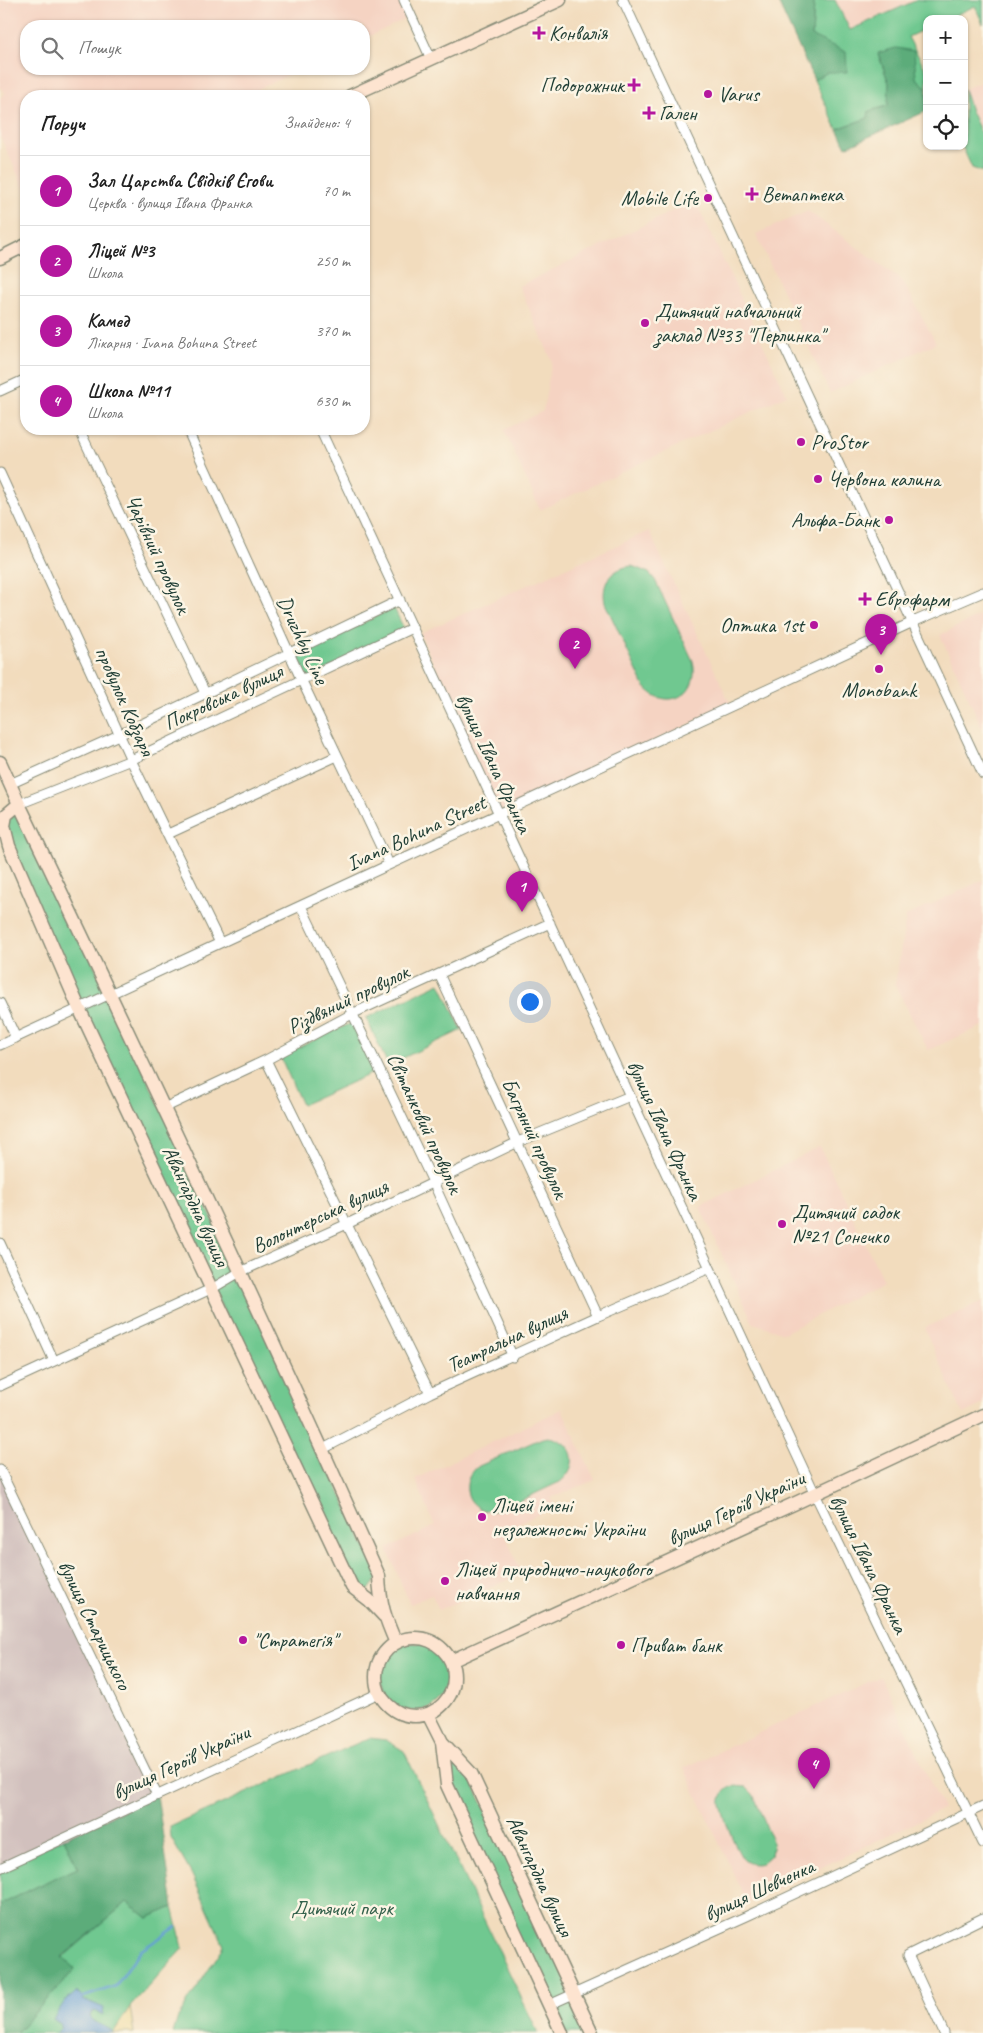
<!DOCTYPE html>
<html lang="uk">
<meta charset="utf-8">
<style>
body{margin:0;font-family:Caveat,sans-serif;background:#f2f2f2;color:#222}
.controls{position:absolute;right:15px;top:15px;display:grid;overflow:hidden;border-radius:10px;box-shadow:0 1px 4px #0004}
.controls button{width:45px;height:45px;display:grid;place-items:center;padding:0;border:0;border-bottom:1px solid #e0e0e0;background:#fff;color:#222;font:25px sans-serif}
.you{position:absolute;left:529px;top:1001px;width:18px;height:18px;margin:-12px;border:4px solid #fff;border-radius:50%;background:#1a73e8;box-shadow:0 0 0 8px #1a73e833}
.badge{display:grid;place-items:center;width:32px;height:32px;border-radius:50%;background:#b5179e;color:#fff;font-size:16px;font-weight:700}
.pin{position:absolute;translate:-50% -41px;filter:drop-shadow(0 1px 2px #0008)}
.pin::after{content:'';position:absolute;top:26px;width:18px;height:15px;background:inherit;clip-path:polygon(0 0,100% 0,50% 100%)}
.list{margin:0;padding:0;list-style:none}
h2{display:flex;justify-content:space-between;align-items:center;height:65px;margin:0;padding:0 20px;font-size:21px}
h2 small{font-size:16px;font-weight:400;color:#767676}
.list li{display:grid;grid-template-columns:32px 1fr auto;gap:15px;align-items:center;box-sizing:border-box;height:70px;padding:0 20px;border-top:1px solid #e0e0e0}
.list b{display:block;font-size:19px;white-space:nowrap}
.list p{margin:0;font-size:16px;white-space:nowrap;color:#767676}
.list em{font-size:16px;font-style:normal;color:#767676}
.icon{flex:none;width:28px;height:28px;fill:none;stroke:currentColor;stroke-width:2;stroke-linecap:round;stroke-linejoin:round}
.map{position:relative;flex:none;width:983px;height:2033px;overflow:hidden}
.search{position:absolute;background:#fff;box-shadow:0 1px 4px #0004;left:20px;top:20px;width:350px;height:55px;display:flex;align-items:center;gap:12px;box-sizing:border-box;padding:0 18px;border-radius:20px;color:#767676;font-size:19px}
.panel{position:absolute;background:#fff;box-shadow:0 1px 4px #0004;left:20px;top:90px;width:350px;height:345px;border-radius:20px}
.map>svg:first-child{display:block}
</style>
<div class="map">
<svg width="983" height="2033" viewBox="0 0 983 2033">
<rect width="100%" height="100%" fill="#fcf5e5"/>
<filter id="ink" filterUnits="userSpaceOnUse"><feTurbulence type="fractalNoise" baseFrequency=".02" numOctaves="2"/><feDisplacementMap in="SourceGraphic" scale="10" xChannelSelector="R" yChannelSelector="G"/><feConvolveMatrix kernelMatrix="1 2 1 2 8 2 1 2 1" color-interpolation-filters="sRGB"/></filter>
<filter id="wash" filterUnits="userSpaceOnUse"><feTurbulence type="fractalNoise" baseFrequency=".0096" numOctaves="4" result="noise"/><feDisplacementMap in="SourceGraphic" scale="20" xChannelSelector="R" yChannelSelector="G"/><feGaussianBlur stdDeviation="1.12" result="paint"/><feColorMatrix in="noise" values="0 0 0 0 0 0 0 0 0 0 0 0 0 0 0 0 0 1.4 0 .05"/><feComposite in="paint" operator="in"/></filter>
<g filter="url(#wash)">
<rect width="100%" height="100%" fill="#f2dcbd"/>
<path fill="#f5d3c2" d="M 0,0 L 404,0 L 411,16 L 364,39 L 364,26 L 26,26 L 26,69 L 301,69 L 244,96 L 26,96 L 26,193 L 0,136 L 0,98 L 5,94 L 0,87 Z
M 835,0 L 917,0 L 849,30 Z
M 983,81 L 983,137 L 971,111 L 964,89 Z
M 695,200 L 787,395 L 540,510 L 504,430 L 543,411 L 552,361 L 519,286 Z
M 808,211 L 903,281 L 936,343 L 830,393 L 756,234 Z
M 649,531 L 731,705 L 499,814 L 420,633 Z
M 983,614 L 983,730 L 940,635 Z
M 983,880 L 983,1026 L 928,1050 L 895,985 L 906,916 Z
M 820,1147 L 883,1281 L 784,1333 L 753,1323 L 700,1207 Z
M 983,1301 L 983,1404 L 963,1414 L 924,1328 Z
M 562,1409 L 595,1480 L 551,1498 L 555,1507 L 503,1530 L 522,1574 L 439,1610 L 432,1595 L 410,1604 L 387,1549 L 435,1526 L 415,1479 Z
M 881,1676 L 943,1809 L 747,1903 L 684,1768 Z"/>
<path fill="#d1c0bd" d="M 0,1470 L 157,1795 L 0,1868 Z"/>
<path fill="#6fc890" stroke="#478262" d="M 812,0 L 835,0 L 850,30 L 917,0 L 983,0 L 983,24 L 975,6 L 947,19 L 927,19 L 927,28 L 908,37 L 927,72 L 927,88 L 916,78 L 878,54 L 889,83 L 888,106 L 869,111 L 868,118 L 837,129 L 814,80 L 828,72 L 812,36 L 814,3 Z
M 964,89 L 971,111 L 983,137 L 983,172 L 972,168 L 962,146 L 964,146 Z
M 632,566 L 649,573 L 655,580 L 693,661 C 701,695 666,713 644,686 L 605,603 C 601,583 611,568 632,566 Z
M 394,608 L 405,631 L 308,678 L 299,659 L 300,653 Z
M 19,804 L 379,1576 L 369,1590 L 352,1587 L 16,866 L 6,815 Z
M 440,983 L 462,1030 L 388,1065 L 366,1018 Z
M 356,1021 L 377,1071 L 302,1105 L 280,1056 Z
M 548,1437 C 574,1441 581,1465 560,1482 C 545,1488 505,1510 491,1511 C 479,1511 468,1502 467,1490 C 466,1479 471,1472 479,1466 L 540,1439 Z
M380 1677a34 34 0 1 1 68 0a34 34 0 1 1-68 0Z
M 369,1738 L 386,1740 L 404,1751 L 538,2033 L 173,2033 L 178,2017 L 224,1946 L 192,1875 L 171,1838 L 170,1827 Z
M 442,1742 L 465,1767 L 592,2033 L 562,2033 L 447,1785 Z
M 734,1786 L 746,1787 L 753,1794 L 773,1843 L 771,1855 L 762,1863 C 755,1865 748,1864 743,1859 C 737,1852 719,1808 721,1800 C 722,1792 727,1788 734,1786 Z
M 64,1838 L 78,1868 L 54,1878 L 0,1905 L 0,1868 Z
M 127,1902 L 148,1918 L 173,1907 L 183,1948 L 130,2007 L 114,2032 L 92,2020 L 90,2017 L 91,2013 L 95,2011 L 92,2002 L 91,2003 L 83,1999 L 53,2019 L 59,2023 L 61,2028 L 56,2033 L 16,2033 L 75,1969 L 62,1958 Z"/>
<path fill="#5bac7a" stroke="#3d7457" d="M 777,0 L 812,0 L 814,3 L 812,36 L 846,52 L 847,72 L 828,72 L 814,80 Z
M 896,48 L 914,51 L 916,78 L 927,88 L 927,111 L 846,147 L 837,129 L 868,118 L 869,111 L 888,106 L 889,83 L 878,53 Z
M 157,1795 L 173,1907 L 148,1918 L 127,1902 L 62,1957 L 75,1969 L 16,2033 L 0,2033 L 0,1905 L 54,1878 L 78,1868 L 64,1838 Z"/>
<path fill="#eeda9e" stroke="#868c69" d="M 130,2007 L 134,2033 L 114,2033 L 114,2032 Z"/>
<path fill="#659ed4" stroke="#426e84" d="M 76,1992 L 84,1997 L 83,1999 L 104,2008 L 103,2015 L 95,2011 L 91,2013 L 90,2017 C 96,2025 108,2026 114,2033 L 56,2033 L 61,2028 L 59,2023 L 53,2019 L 67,1998 L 72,1996 Z"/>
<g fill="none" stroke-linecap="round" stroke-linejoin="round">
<path stroke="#659ed4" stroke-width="2.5" d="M 84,1997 L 116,1986 L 140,1951 L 176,1927"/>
</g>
</g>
<g filter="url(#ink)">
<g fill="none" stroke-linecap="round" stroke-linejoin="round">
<g stroke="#888c78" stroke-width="11">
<path id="street" d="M 404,0 L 431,59
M 623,0 L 983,774
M 0,391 L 26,379
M 79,429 L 205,693
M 187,429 L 301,679 L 389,864
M 320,429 L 815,1494 L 983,1843
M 0,473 L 131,760 L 220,943
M 10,784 L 121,734 L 400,600
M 19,804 L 131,760 L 412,628
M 168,834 L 337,756
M 301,906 L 433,1182 L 513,1357
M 439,974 L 598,1316
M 0,1003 L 16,1038
M 0,1045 L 913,622 L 983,592
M 266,1060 L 430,1393
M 164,1108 L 266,1060 L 354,1013 L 550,923
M 0,1243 L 54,1361
M 0,1386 L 213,1288 L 240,1272 L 347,1224 L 518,1142 L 630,1096
M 323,1449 L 430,1393 L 598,1316 L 710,1268
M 0,1470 L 157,1795
M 0,1868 L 379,1693
M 549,2005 L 747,1916 L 983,1806
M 944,2033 L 908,1955 L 983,1918"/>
</g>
<g stroke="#888c78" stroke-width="15">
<path id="secondary" d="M 350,96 L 560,0
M 0,258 L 26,245
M 0,762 L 19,804 L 6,815 L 4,826 L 9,846 L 79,1008 L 352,1587 L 369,1600 L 384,1616
M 19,804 C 142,1060 264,1317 379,1576 C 380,1604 385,1618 396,1643
M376 1677a39 39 0 1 1 78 0a39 39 0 1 1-78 0Z
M 451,1661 L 800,1501 L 983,1415
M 428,1714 L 442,1742 L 471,1773 L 592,2033
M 442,1742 L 447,1785 L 562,2033"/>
</g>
<use href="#street" stroke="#fff" stroke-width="9"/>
<use href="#secondary" stroke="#fde4d0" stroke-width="12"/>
</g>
</g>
<g fill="#b5179e" stroke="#fcf5e5" stroke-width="2">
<path d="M536.5 25.5h5v5h5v5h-5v5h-5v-5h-5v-5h5z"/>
<path d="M631.5 77.5h5v5h5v5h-5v5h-5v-5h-5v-5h5z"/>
<circle cx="708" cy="94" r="5"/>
<path d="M646.5 105.5h5v5h5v5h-5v5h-5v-5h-5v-5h5z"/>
<path d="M749.5 186.5h5v5h5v5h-5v5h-5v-5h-5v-5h5z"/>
<circle cx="708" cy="198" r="5"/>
<circle cx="645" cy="323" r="5"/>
<circle cx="801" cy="442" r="5"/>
<circle cx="818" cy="479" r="5"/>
<circle cx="889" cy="520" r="5"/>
<path d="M862.5 591.5h5v5h5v5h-5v5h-5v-5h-5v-5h5z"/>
<circle cx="814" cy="625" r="5"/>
<circle cx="879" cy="669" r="5"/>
<circle cx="782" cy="1224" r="5"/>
<circle cx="482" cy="1517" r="5"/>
<circle cx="445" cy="1581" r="5"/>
<circle cx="243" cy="1640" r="5"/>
<circle cx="621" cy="1645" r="5"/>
</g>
<g text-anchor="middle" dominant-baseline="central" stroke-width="5" stroke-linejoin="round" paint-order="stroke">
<g font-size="21" fill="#1f3d34" stroke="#fcf5e5" text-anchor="start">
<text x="549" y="33">Конвалія</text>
<text x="624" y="85" text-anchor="end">Подорожник</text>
<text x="718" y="94">Varus</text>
<text x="659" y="113">Гален</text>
<text x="762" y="194">Ветаптека</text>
<text x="698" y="198" text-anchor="end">Mobile Life</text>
<text x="655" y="311">Дитячий навчальний<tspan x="655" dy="24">заклад №33 "Перлинка"</tspan></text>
<text x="811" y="442">ProStor</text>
<text x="828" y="479">Червона калина</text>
<text x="879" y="520" text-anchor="end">Альфа-Банк</text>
<text x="875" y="599">Еврофарм</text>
<text x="804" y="625" text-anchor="end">Оптика 1st</text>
<text x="879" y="690" text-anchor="middle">Monobank</text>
<text x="792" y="1212">Дитячий садок<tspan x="792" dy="24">№21 Сонечко</tspan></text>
<text x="492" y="1505">Ліцей імені<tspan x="492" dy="24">незалежності України</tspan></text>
<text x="455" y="1569">Ліцей природничо-наукового<tspan x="455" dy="24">навчання</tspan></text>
<text x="253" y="1640">"Стратегія"</text>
<text x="631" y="1645">Приват банк</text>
</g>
<g font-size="21" fill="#1f3d34" stroke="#fcf5e5">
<text transform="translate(158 554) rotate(65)">Чарівний провулок</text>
<text transform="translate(303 640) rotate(65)">Druzhby Line</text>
<text transform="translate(223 697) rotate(-25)">Покровська вулиця</text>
<text transform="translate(125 701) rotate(66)">провулок Кобзаря</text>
<text transform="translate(494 763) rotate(65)">вулиця Івана Франка</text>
<text transform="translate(416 833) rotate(-25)">Ivana Bohuna Street</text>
<text transform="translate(348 999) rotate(-26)">Різдвяний провулок</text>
<text transform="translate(425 1123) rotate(65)">Світанковий провулок</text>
<text transform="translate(665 1130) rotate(65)">вулиця Івана Франка</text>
<text transform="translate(535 1138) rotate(65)">Багряний провулок</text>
<text transform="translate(196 1206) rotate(65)">Авангардна вулиця</text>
<text transform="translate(320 1216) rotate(-25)">Волонтерська вулиця</text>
<text transform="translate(507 1339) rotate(-25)">Театральна вулиця</text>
<text transform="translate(736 1508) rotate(-25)">вулиця Героїв України</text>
<text transform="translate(869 1564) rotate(64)">вулиця Івана Франка</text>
<text transform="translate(95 1625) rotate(64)">вулиця Старицького</text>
<text transform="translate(181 1762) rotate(-25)">вулиця Героїв України</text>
<text transform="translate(540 1876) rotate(65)">Авангардна вулиця</text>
<text transform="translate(759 1890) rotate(-25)">вулиця Шевченка</text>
</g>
<g font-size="21" fill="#33604b" stroke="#fcf5e5">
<text x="342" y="1908">Дитячий парк</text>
</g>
</g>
</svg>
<div class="controls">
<button>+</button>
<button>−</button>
<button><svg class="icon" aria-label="locate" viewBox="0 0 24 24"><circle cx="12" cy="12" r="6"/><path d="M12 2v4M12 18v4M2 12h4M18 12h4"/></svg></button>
</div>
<div class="you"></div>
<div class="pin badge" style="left:522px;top:912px">1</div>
<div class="pin badge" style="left:575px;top:669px">2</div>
<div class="pin badge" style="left:881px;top:655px">3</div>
<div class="pin badge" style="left:814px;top:1789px">4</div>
<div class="search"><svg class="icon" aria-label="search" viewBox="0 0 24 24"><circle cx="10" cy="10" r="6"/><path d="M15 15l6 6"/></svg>Пошук</div>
<section class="panel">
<h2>Поруч<small>Знайдено: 4</small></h2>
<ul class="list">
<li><span class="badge">1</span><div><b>Зал Царства Свідків Єгови</b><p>Церква · вулиця Івана Франка</p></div><em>70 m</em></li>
<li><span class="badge">2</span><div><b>Ліцей №3</b><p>Школа</p></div><em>250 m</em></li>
<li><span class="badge">3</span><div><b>Камед</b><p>Лікарня · Ivana Bohuna Street</p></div><em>370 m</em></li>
<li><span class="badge">4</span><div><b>Школа №11</b><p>Школа</p></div><em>630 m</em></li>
</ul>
</section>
</div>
